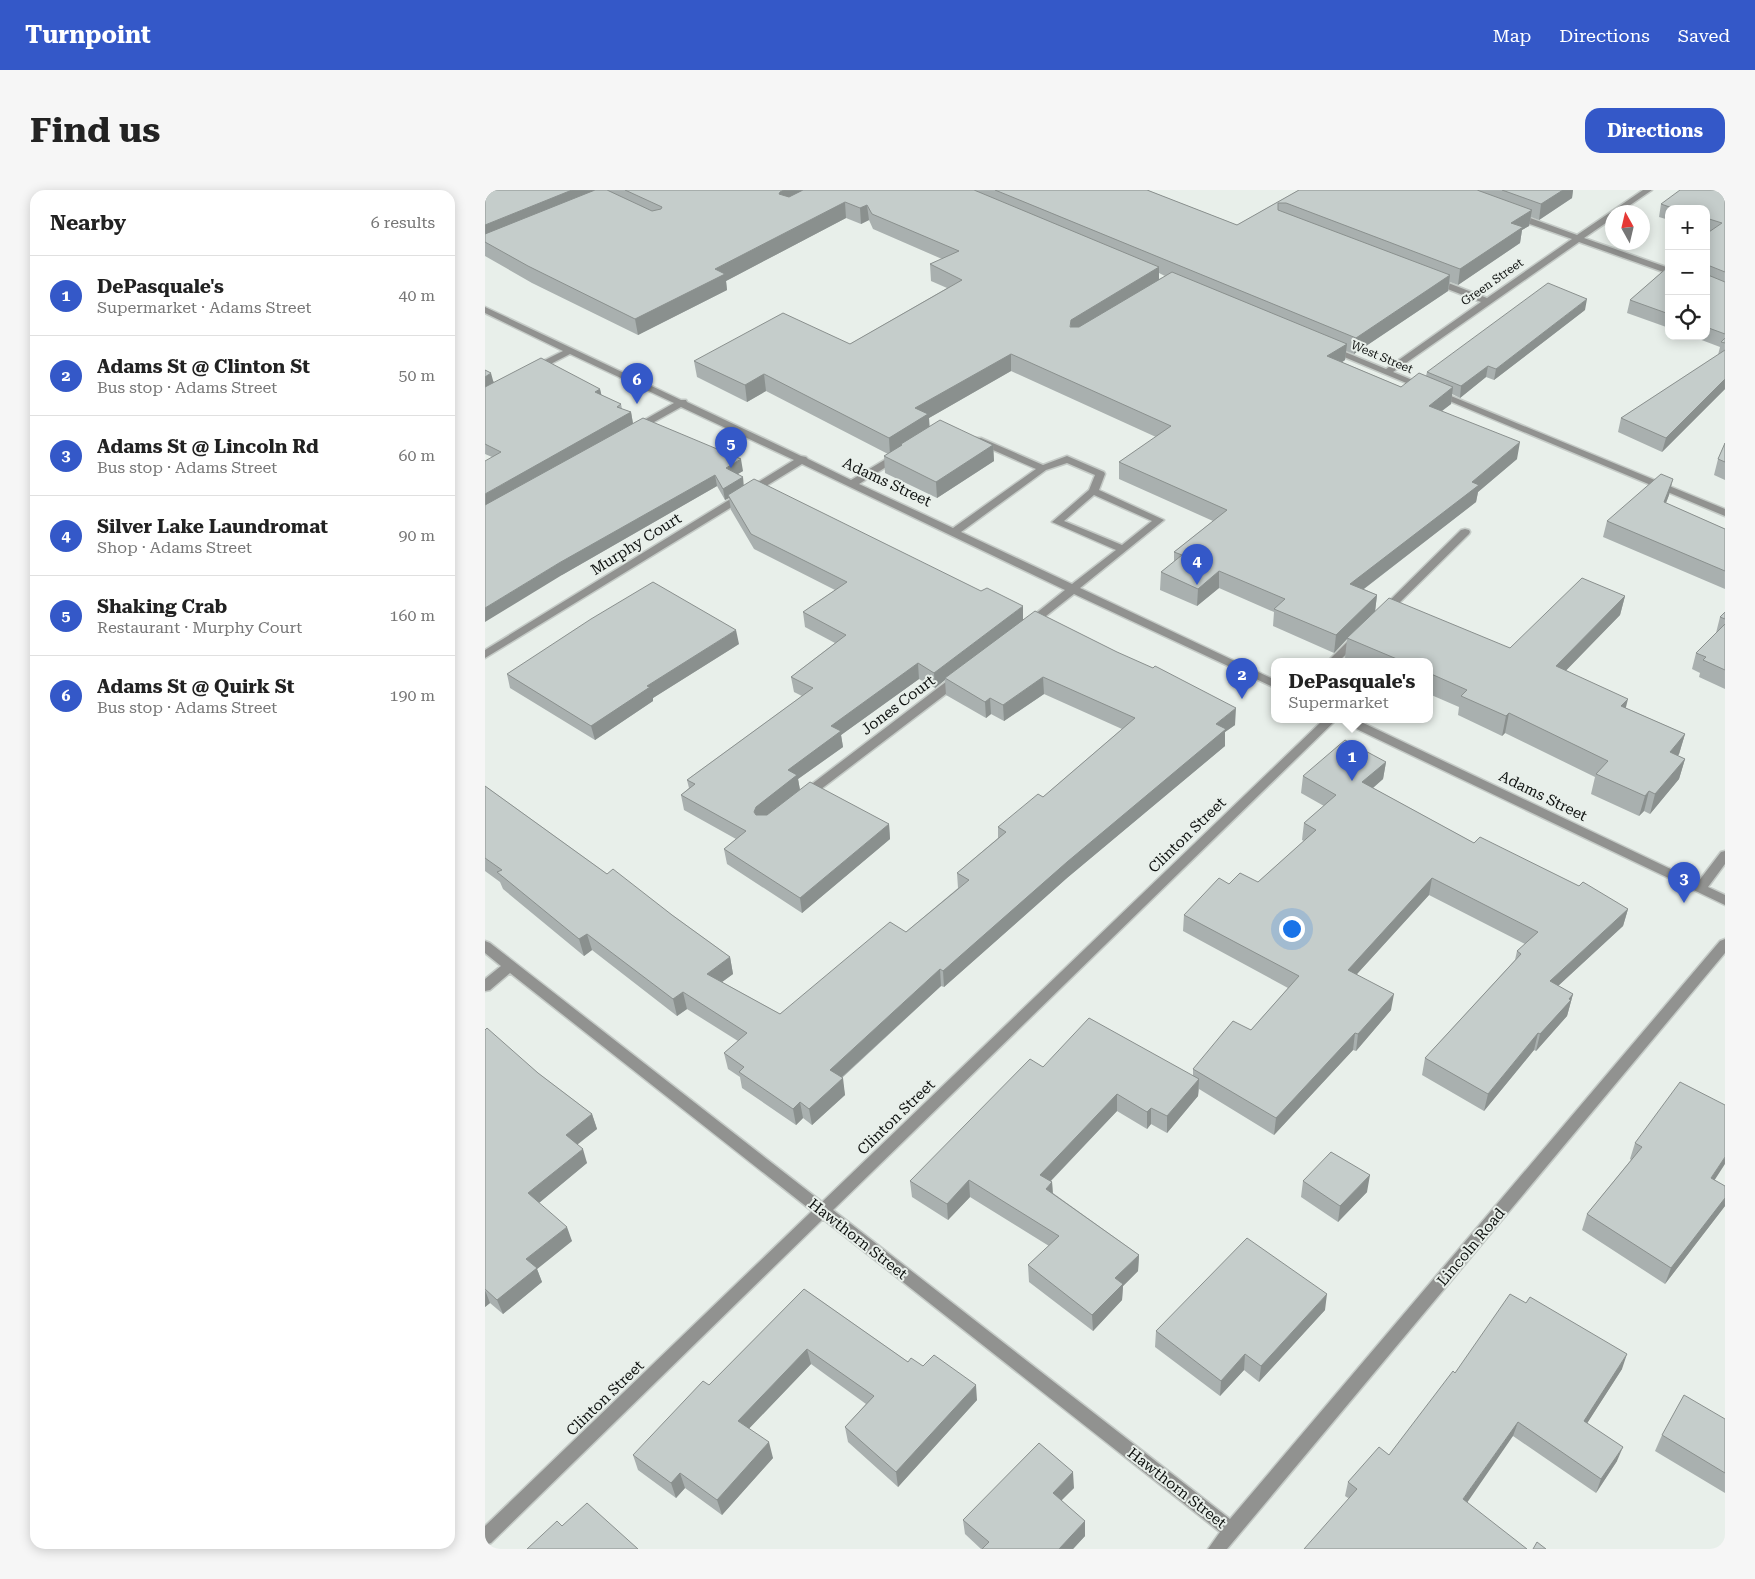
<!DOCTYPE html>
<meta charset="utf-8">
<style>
body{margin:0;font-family:"Roboto Serif",serif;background:#f6f6f6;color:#222}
.controls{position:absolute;right:15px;top:15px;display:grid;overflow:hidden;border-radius:10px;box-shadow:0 2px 12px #0003}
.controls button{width:45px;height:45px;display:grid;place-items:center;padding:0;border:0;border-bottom:1px solid #e0e0e0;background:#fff;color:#222;font:25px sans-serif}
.compass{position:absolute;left:1120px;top:15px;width:45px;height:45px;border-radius:50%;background:#fff;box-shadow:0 2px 12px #0003;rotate:352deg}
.you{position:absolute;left:806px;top:738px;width:18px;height:18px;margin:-12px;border:4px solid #fff;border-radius:50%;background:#1a73e8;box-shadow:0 0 0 8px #1a73e833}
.badge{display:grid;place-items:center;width:32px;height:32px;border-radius:50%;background:#3458c8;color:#fff;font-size:16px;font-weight:700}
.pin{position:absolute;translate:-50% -41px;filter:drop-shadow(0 1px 2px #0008)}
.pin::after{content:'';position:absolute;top:26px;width:18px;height:15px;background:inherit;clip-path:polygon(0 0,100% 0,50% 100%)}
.popup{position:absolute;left:786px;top:468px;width:162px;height:65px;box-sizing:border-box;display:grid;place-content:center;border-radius:10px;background:#fff;filter:drop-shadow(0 1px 4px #0005);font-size:16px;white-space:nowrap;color:#767676}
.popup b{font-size:19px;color:#222}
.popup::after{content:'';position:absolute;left:50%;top:100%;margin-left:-10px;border:10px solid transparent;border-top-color:#fff}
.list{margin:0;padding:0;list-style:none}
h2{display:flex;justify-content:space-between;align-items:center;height:65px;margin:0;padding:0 20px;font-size:21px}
h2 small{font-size:16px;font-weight:400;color:#767676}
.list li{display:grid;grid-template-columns:32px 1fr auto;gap:15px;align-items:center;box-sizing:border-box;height:80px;padding:0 20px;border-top:1px solid #e0e0e0}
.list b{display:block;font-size:19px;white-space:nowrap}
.list p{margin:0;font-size:16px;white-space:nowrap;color:#767676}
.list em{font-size:16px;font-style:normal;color:#767676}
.icon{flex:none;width:28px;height:28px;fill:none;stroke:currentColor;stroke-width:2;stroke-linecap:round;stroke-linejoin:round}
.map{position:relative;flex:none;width:1240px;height:1359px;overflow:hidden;border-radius:15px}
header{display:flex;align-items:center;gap:30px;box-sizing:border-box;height:70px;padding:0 25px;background:#3458c8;color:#fff}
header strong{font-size:24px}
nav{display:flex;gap:28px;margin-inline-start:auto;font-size:18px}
.intro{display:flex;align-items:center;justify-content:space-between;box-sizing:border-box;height:120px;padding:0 30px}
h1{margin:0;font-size:35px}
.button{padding:12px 22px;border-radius:15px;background:#3458c8;color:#fff;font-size:18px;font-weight:700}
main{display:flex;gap:30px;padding:0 30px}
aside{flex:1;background:#fff;border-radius:15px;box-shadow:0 2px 12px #0003}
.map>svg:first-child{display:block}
</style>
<header>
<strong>Turnpoint</strong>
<nav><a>Map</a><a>Directions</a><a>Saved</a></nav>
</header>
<div class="intro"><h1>Find us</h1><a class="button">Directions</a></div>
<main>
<aside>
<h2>Nearby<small>6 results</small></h2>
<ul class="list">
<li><span class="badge">1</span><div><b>DePasquale's</b><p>Supermarket · Adams Street</p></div><em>40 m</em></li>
<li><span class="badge">2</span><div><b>Adams St @ Clinton St</b><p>Bus stop · Adams Street</p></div><em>50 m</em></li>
<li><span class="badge">3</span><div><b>Adams St @ Lincoln Rd</b><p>Bus stop · Adams Street</p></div><em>60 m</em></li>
<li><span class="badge">4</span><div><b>Silver Lake Laundromat</b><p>Shop · Adams Street</p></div><em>90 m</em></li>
<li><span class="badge">5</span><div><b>Shaking Crab</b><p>Restaurant · Murphy Court</p></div><em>160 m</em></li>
<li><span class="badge">6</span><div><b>Adams St @ Quirk St</b><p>Bus stop · Adams Street</p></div><em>190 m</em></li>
</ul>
</aside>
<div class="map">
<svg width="1240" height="1359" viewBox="0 0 1240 1359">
<rect width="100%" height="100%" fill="#e8efea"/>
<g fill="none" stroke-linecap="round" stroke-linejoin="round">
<g stroke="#c5cbc7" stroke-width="3">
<path id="minor" d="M 1158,0 L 1167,0 L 1135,22 L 1128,22 L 1128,28 L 1099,48 L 1184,78 L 1184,84 L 1094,52 L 908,182 L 1240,319 L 1240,326 L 840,159 L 842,157 L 848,157 L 901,179 L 996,112 L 947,93 L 947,89 L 953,89 L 1002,108 L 1087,49 L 1028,28 L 1028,24 L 1034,24 L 1092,45 Z
M 0,117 L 196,210 L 201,210 L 202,212 L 316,266 L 321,267 L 323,269 L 366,290 L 411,263 L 417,263 L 417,267 L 374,294 L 468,338 L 551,279 L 490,252 L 490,248 L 496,248 L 558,275 L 582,266 L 619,282 L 620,284 L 614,300 L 679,330 L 595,398 L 790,490 L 790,498 L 589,404 L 547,437 L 539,437 L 538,435 L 539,433 L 580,400 L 317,274 L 0,468 L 0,460 L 309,270 L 196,217 L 153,241 L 147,241 L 147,237 L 189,213 L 85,164 L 52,181 L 46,181 L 46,177 L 78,161 L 0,123 ZM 582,273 L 610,285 L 604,300 L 567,332 L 631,360 L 587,394 L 476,342 L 561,280 ZM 609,305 L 667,331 L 637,355 L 579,331 Z
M 980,339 L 984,340 L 985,342 L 984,344 L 903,424 L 895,424 L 894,422 L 895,420 L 976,340 Z
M 874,443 L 879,446 L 878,448 L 853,472 L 842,472 L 870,444 Z
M 474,484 L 480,488 L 478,491 L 323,609 L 315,609 L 313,606 L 315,603 L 470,485 Z
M 838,530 L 851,530 L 348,1020 L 745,1329 L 1235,751 L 1240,749 L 1240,763 L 742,1359 L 723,1359 L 735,1342 L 338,1029 L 6,1353 L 0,1355 L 0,1336 L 327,1021 L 25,783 L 5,800 L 0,801 L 0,789 L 16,776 L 0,763 L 0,751 L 5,753 L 337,1012 Z
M 857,530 L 872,530 L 1213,692 L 1236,662 L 1240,661 L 1240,674 L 1223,697 L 1240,705 L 1240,715 L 859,533 Z"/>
</g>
<use href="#minor" fill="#919290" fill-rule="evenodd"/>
</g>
<path fill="#a9b0af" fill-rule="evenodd" d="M 0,0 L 662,0 L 752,35 L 814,0 L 1088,0 L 1087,8 L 1054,30 L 1046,27 L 1044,36 L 1037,40 L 1035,53 L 973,95 L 965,92 L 963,101 L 869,164 L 861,161 L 860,170 L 857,172 L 916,197 L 941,186 L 942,182 L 1100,120 L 1009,190 L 1001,187 L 975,208 L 967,204 L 966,214 L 957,221 L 1032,269 L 993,302 L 991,312 L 879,399 L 892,405 L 890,421 L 1025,458 L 1140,406 L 1135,425 L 1081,480 L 1141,518 L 1200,544 L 1194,564 L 1193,566 L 1200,569 L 1194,589 L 1165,624 L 1159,621 L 1154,626 L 1106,604 L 1110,587 L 1020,543 L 1017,546 L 973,525 L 974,517 L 944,504 L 944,472 L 871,472 L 860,468 L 862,449 L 849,463 L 788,436 L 789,422 L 734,398 L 712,416 L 675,400 L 676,382 L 689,372 L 689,362 L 728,331 L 634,289 L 634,272 L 671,247 L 526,181 L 444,228 L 444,237 L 508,255 L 509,271 L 452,308 L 400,283 L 399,266 L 403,264 L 281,201 L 262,212 L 212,187 L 209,171 L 365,154 L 462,98 L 446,91 L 445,74 L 457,69 L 388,39 L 384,30 L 376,34 L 361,28 L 241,91 L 242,100 L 153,145 L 47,93 L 0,66 ZM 674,83 L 680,86 L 674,89 Z
M 1240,0 L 1240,199 L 1177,262 L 1133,242 L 1136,228 L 1233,165 L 1235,157 L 1206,146 L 1221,146 L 1221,44 L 1223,43 L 1221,42 L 1221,19 L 1184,19 L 1184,30 L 1174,27 L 1176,14 Z
M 1184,76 L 1184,138 L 1142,123 L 1145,110 Z
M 0,180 L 9,192 L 115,199 L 116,205 L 136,214 L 137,219 L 146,222 L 148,233 L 258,281 L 252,284 L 259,296 L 538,429 L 750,535 L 740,542 L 740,556 L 582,688 L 459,797 L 456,796 L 357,888 L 360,905 L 327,935 L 318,928 L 311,935 L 257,898 L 255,887 L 243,879 L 239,863 L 253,851 L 202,819 L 192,826 L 107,760 L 99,766 L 18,699 L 15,692 L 0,681 L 0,596 L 122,684 L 187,725 L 245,767 L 248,784 L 237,792 L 295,824 L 421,742 L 473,698 L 472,683 L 513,648 L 513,637 L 558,607 L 637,539 L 559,504 L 519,531 L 506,524 L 501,528 L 461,505 L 460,490 L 450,498 L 434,489 L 356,545 L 358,557 L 313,589 L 315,600 L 404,634 L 405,649 L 317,723 L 242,674 L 239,659 L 251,649 L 199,620 L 196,605 L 204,598 L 202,590 L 317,506 L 309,502 L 306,487 L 350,453 L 320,437 L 318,422 L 350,400 L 269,359 L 246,320 L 244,308 L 240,310 L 232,296 L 77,385 L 7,267 L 0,264 Z
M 1240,253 L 1240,290 L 1229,285 L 1233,269 Z
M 1184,305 L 1181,313 L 1240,339 L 1240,399 L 1118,347 L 1122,331 Z
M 1240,422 L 1240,499 L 1214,487 L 1215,483 L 1207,479 L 1211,463 L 1231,443 L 1235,427 Z
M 254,454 L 168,508 L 168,511 L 110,550 L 25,498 L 22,484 Z
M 901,572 L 898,589 L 888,598 L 989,653 L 1094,696 L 1143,719 L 1138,736 L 1073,796 L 1088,804 L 1082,826 L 1051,861 L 1049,860 L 999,921 L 937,885 L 940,868 L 1030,770 L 1032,761 L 1040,754 L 944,705 L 872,784 L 906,820 L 871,861 L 868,860 L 789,945 L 714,899 L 713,906 L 682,943 L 666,934 L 662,939 L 632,921 L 566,991 L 567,992 L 568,1003 L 654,1065 L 653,1081 L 638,1096 L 637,1110 L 608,1141 L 544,1092 L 543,1075 L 564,1056 L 485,1007 L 463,1030 L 427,1007 L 425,991 L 558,877 L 708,885 L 708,879 L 766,840 L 803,798 L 698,741 L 699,725 L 744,694 L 773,692 L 819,651 L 817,650 L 819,633 L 839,616 L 816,603 L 818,586 Z
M 0,840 L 53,883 L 107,924 L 112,939 L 92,955 L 102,973 L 54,1013 L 87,1051 L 52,1079 L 57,1092 L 18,1124 L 5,1113 L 0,1117 Z
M 1150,953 L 1229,990 L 1240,996 L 1240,1016 L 1180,1094 L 1097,1040 L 1102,1024 L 1146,970 L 1145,969 Z
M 818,991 L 882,1002 L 853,1032 L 816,1007 Z
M 319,1099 L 423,1172 L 438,1176 L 492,1210 L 413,1297 L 363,1252 L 360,1237 L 381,1214 L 326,1174 L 264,1238 L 288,1268 L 237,1325 L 200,1298 L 191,1308 L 153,1280 L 148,1265 L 224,1195 Z
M 840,1120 L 774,1192 L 759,1180 L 735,1206 L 670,1157 L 671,1141 Z
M 1137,1179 L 1102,1233 L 1132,1271 L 1111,1303 L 1028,1246 L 863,1308 L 860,1306 L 863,1292 L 904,1265 L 970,1183 Z
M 1240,1229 L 1240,1303 L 1170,1261 L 1177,1245 Z
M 589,1298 L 576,1310 L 600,1346 L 588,1359 L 496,1359 L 480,1344 L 478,1330 Z"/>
<path fill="#8a908e" d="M 87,0 L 117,0 L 0,52 L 0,35 Z
M 299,0 L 332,0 L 297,17 L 294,4 L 295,2 Z
M 1078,0 L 1088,0 L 1087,8 L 1054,30 L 1056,14 Z
M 360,12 L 361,28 L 241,91 L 242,100 L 153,145 L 150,129 L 230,79 Z
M 382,15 L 384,30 L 376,34 L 375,18 Z
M 1047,20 L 1044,36 L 1037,40 L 1035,53 L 973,95 L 975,79 L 1026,33 Z
M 674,77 L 674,93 L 586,153 L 586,130 Z
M 965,85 L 963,101 L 869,164 L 871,148 Z
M 1102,109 L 1100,120 L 1009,190 L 1011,179 Z
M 862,154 L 860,170 L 841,183 L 842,166 Z
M 526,164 L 526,181 L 444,228 L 445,241 L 417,255 L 416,254 L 416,258 L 405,265 L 404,248 L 430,218 Z
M 1003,176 L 1001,187 L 975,208 L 976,196 Z
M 6,183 L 9,194 L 0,200 L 0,187 Z
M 279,184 L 281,201 L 262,212 L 260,195 Z
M 1240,189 L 1240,199 L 1177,262 L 1181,248 Z
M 968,197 L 966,214 L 942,232 L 944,216 Z
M 115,199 L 118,211 L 110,202 Z
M 146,222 L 148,234 L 0,318 L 0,304 Z
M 1035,252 L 1032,269 L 993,302 L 991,312 L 863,411 L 865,394 Z
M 508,255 L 509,271 L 452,308 L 451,292 Z
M 256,269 L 258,281 L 243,290 L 241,278 Z
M 230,285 L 232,296 L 77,385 L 0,432 L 0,418 L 74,373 Z
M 258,287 L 259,298 L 243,305 L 244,308 L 240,310 L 238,299 Z
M 1188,289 L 1184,305 L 1175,328 L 1179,312 Z
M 734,381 L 734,398 L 712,416 L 713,399 Z
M 892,405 L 890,422 L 862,448 L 862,449 L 849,463 L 851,445 Z
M 1140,406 L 1135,425 L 1067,495 L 1071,476 Z
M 538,416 L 538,431 L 460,488 L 460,490 L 450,498 L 449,483 Z
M 251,440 L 254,454 L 168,508 L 168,511 L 110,550 L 106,536 L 162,496 Z
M 433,473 L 434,489 L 356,545 L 358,557 L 313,589 L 315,600 L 273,632 L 269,622 L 271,617 L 303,580 L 346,536 Z
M 558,487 L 559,504 L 519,531 L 518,515 Z
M 505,508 L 506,524 L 501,528 L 500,512 Z
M 1143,509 L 1138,529 L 1136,516 Z
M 751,518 L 750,535 L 740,542 L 740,556 L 582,688 L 459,797 L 458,781 L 731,534 Z
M 1024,523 L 1020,543 L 1017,546 L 1021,526 Z
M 1200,544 L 1194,564 L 1179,582 L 1185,562 Z
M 1200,569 L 1194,589 L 1165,624 L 1170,604 Z
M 901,572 L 898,589 L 875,609 L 877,592 Z
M 1164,601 L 1159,621 L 1154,626 L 1160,606 Z
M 404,634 L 405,649 L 317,723 L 315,708 Z
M 947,688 L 944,705 L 861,796 L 863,780 Z
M 1143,719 L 1138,736 L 1060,808 L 1065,791 Z
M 102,744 L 107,760 L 99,766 L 94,749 Z
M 245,767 L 248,784 L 226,800 L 222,784 Z
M 455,779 L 456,796 L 347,896 L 345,880 Z
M 198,802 L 202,819 L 192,826 L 188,809 Z
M 909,804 L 906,820 L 871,861 L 873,844 Z
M 1088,804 L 1082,826 L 1051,861 L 1055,844 Z
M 870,843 L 868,860 L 789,945 L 791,928 Z
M 1053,843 L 1049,860 L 999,921 L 1003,904 Z
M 358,888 L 360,905 L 327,935 L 324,919 Z
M 714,889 L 713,906 L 682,943 L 682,926 Z
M 632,904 L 632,921 L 556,1001 L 555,985 Z
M 315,912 L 318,928 L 311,935 L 308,919 Z
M 666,918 L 666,934 L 662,939 L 662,922 Z
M 107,924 L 112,939 L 85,960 L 81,945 Z
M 98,959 L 102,973 L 49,1017 L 43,1003 Z
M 1240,967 L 1240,974 L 1220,1005 L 1226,988 Z
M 885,985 L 882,1002 L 853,1032 L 855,1016 Z
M 484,990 L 485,1007 L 463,1030 L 462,1014 Z
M 567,992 L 568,1008 L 561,999 Z
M 1240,1008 L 1240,1016 L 1180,1094 L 1186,1078 Z
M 82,1037 L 87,1051 L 52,1079 L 57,1092 L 18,1124 L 12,1110 L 41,1069 Z
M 654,1065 L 653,1081 L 638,1096 L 637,1110 L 608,1141 L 607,1125 L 630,1088 Z
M 0,1100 L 5,1113 L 0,1117 Z
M 842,1104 L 840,1120 L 774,1192 L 776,1176 Z
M 322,1159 L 326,1174 L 257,1246 L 253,1231 Z
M 760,1164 L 759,1180 L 735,1206 L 736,1191 Z
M 1142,1164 L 1137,1179 L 1094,1246 L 1099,1231 Z
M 491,1195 L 492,1210 L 413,1297 L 411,1282 Z
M 1033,1232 L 1028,1246 L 975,1323 L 978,1309 Z
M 284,1252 L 288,1268 L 237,1325 L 232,1310 Z
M 1138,1257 L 1132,1271 L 1111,1303 L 1116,1289 Z
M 588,1282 L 589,1298 L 569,1318 L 568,1303 Z
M 195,1283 L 200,1298 L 191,1308 L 186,1293 Z
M 600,1331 L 600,1346 L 588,1359 L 574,1359 Z"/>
<path fill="#c5cdcb" stroke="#8a908e" d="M 0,0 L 87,0 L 0,35 Z
M 110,0 L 122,0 L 167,21 L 176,19 L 177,17 L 140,0 L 299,0 L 295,2 L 294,4 L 304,7 L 318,0 L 489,0 L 674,77 L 586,130 L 585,137 L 594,137 L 687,82 L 862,154 L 842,166 L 916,197 L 934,183 L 968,197 L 944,216 L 1035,252 L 987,292 L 994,295 L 865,394 L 892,405 L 851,445 L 789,419 L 800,409 L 734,381 L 713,399 L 676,382 L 697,365 L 689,362 L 742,320 L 634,272 L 686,236 L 526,164 L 430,218 L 443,224 L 404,248 L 279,184 L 260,195 L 209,171 L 298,123 L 365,154 L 477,90 L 445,74 L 474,61 L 387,24 L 382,15 L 375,18 L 360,12 L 230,79 L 240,84 L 150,129 L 43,76 L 0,52 L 0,44 Z
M 510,0 L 662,0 L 752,35 L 814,0 L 992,0 L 1047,20 L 1026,33 L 1038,37 L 975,79 L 801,13 L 793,13 L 793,20 L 965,85 L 871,148 Z
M 1017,0 L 1078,0 L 1056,14 Z
M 1195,0 L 1240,0 L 1240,82 L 1225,76 L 1222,78 L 1223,85 L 1240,92 L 1240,144 L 1221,137 L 1221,44 L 1237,33 L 1221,28 L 1221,19 L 1190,19 L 1176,14 Z
M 1184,76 L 1184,124 L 1145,110 Z
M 1063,93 L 1102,109 L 1011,179 L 1003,176 L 976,196 L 942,182 Z
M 1240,148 L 1240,153 L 1236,152 Z
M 1240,160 L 1240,189 L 1181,248 L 1136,228 Z
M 56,168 L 115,199 L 110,202 L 136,214 L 132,217 L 146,222 L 0,304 L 0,271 L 16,262 L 0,254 L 0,197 Z
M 0,180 L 6,183 L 0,187 Z
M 158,228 L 256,269 L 241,278 L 258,287 L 238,299 L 230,285 L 74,373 L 0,418 L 0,315 Z
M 455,230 L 508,255 L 451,292 L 399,266 L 417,255 L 416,254 Z
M 1240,253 L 1240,272 L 1233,269 Z
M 1176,284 L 1188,289 L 1179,312 L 1240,339 L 1240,381 L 1122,331 Z
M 269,289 L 496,401 L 502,398 L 538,416 L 449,483 L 433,473 L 346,536 L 356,541 L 303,580 L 312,585 L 271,617 L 269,622 L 271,625 L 282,625 L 325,592 L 404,634 L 315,708 L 239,659 L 261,641 L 196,605 L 210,594 L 202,590 L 328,498 L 306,487 L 361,445 L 318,422 L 362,392 L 266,344 L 243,305 Z
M 1097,388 L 1140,406 L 1071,476 L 1143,509 L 1136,516 L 1200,544 L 1185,562 L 1200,569 L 1170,604 L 1164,601 L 1160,606 L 1111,584 L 1123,571 L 1024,523 L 1021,526 L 976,506 L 982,500 L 944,483 L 944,472 L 919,472 L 862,448 L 904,408 L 1025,458 Z
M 168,392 L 251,440 L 162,496 L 165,497 L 106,536 L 22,484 L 106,429 Z
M 550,421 L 632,462 L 668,478 L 670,476 L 751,518 L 731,534 L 741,539 L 582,672 L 458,781 L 455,779 L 345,880 L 358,888 L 324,919 L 315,912 L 308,919 L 254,882 L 259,877 L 239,863 L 262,843 L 198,802 L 188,809 L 102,744 L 94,749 L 12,682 L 17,680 L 0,668 L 0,596 L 122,684 L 128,679 L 187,725 L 245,767 L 222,784 L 295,824 L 405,732 L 421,742 L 484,690 L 472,683 L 521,642 L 513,637 L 553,604 L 558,607 L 650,528 L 558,487 L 518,515 L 505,508 L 500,512 L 460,488 Z
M 1240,422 L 1240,429 L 1235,427 Z
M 1240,434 L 1240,480 L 1218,470 L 1221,467 L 1211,463 Z
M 860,550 L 901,572 L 877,592 L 989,653 L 995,647 L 1094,696 L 1098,692 L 1143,719 L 1065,791 L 1088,804 L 1084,809 L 1086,810 L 1055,844 L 1053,843 L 1003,904 L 940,868 L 1036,764 L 1032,761 L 1053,742 L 947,688 L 863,780 L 909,804 L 873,844 L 870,843 L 791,928 L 708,879 L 748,831 L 766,840 L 814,786 L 699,725 L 734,688 L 744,694 L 755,683 L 773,692 L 831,640 L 819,633 L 851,605 L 818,586 Z
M 604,828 L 714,889 L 682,926 L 666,918 L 662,922 L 632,904 L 555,985 L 567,992 L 561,999 L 654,1065 L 630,1088 L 638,1094 L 607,1125 L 543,1075 L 574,1046 L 484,990 L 462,1014 L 425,991 L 545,869 L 558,877 Z
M 2,838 L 53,883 L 107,924 L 81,945 L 98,959 L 43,1003 L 82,1037 L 41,1069 L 52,1078 L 12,1110 L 0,1099 L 0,840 Z
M 1195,892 L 1240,915 L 1240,967 L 1226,988 L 1240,996 L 1240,1008 L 1186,1078 L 1102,1024 L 1157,957 L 1150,953 Z
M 846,962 L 885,985 L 855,1016 L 818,991 Z
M 762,1048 L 842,1104 L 776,1176 L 760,1164 L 736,1191 L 671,1141 Z
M 319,1099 L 423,1172 L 426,1168 L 438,1176 L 449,1165 L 491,1195 L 411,1282 L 360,1237 L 389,1206 L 322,1159 L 253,1231 L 284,1252 L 232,1310 L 195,1283 L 186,1293 L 148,1265 L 218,1191 L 224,1195 Z
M 1025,1104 L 1041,1113 L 1045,1107 L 1142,1164 L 1099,1231 L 1138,1257 L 1116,1289 L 1033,1232 L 978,1309 L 1042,1359 L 819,1359 L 872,1299 L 863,1292 L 894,1257 L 904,1265 L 968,1181 L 970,1183 Z
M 1199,1205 L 1240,1229 L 1240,1283 L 1177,1245 Z
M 554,1253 L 588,1282 L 568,1303 L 600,1331 L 574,1359 L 497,1359 L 504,1352 L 478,1330 Z
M 102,1313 L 153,1359 L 42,1359 L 72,1331 L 77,1336 Z
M 1052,1352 L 1061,1359 L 1048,1359 Z"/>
<g text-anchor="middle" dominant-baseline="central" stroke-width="4" stroke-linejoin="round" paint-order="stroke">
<g font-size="12" fill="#0e110f" stroke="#e8efea">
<text transform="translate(1007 92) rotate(-35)">Green Street</text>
<text transform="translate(897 167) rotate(23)">West Street</text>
</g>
<g font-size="15" fill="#0e110f" stroke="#e8efea">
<text transform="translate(402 292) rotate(25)">Adams Street</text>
<text transform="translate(151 354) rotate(-32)">Murphy Court</text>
<text transform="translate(413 515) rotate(-37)">Jones Court</text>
<text transform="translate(1058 606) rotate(26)">Adams Street</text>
<text transform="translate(702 645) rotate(-44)">Clinton Street</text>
<text transform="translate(411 927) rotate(-44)">Clinton Street</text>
<text transform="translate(373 1049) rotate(38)">Hawthorn Street</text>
<text transform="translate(986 1057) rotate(-50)">Lincoln Road</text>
<text transform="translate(120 1208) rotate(-44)">Clinton Street</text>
<text transform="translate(692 1298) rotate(38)">Hawthorn Street</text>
</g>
</g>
</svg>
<div class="controls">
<button>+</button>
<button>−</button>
<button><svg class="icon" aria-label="locate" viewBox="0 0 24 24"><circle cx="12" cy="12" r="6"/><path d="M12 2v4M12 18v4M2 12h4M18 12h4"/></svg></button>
</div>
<svg class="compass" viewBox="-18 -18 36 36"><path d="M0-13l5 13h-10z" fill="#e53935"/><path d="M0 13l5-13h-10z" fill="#767676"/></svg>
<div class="you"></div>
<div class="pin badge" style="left:867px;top:591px">1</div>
<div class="popup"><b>DePasquale's</b>Supermarket</div>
<div class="pin badge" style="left:757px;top:509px">2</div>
<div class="pin badge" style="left:1199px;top:713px">3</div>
<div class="pin badge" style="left:712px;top:395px">4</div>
<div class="pin badge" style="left:246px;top:278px">5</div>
<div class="pin badge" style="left:152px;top:214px">6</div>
</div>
</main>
